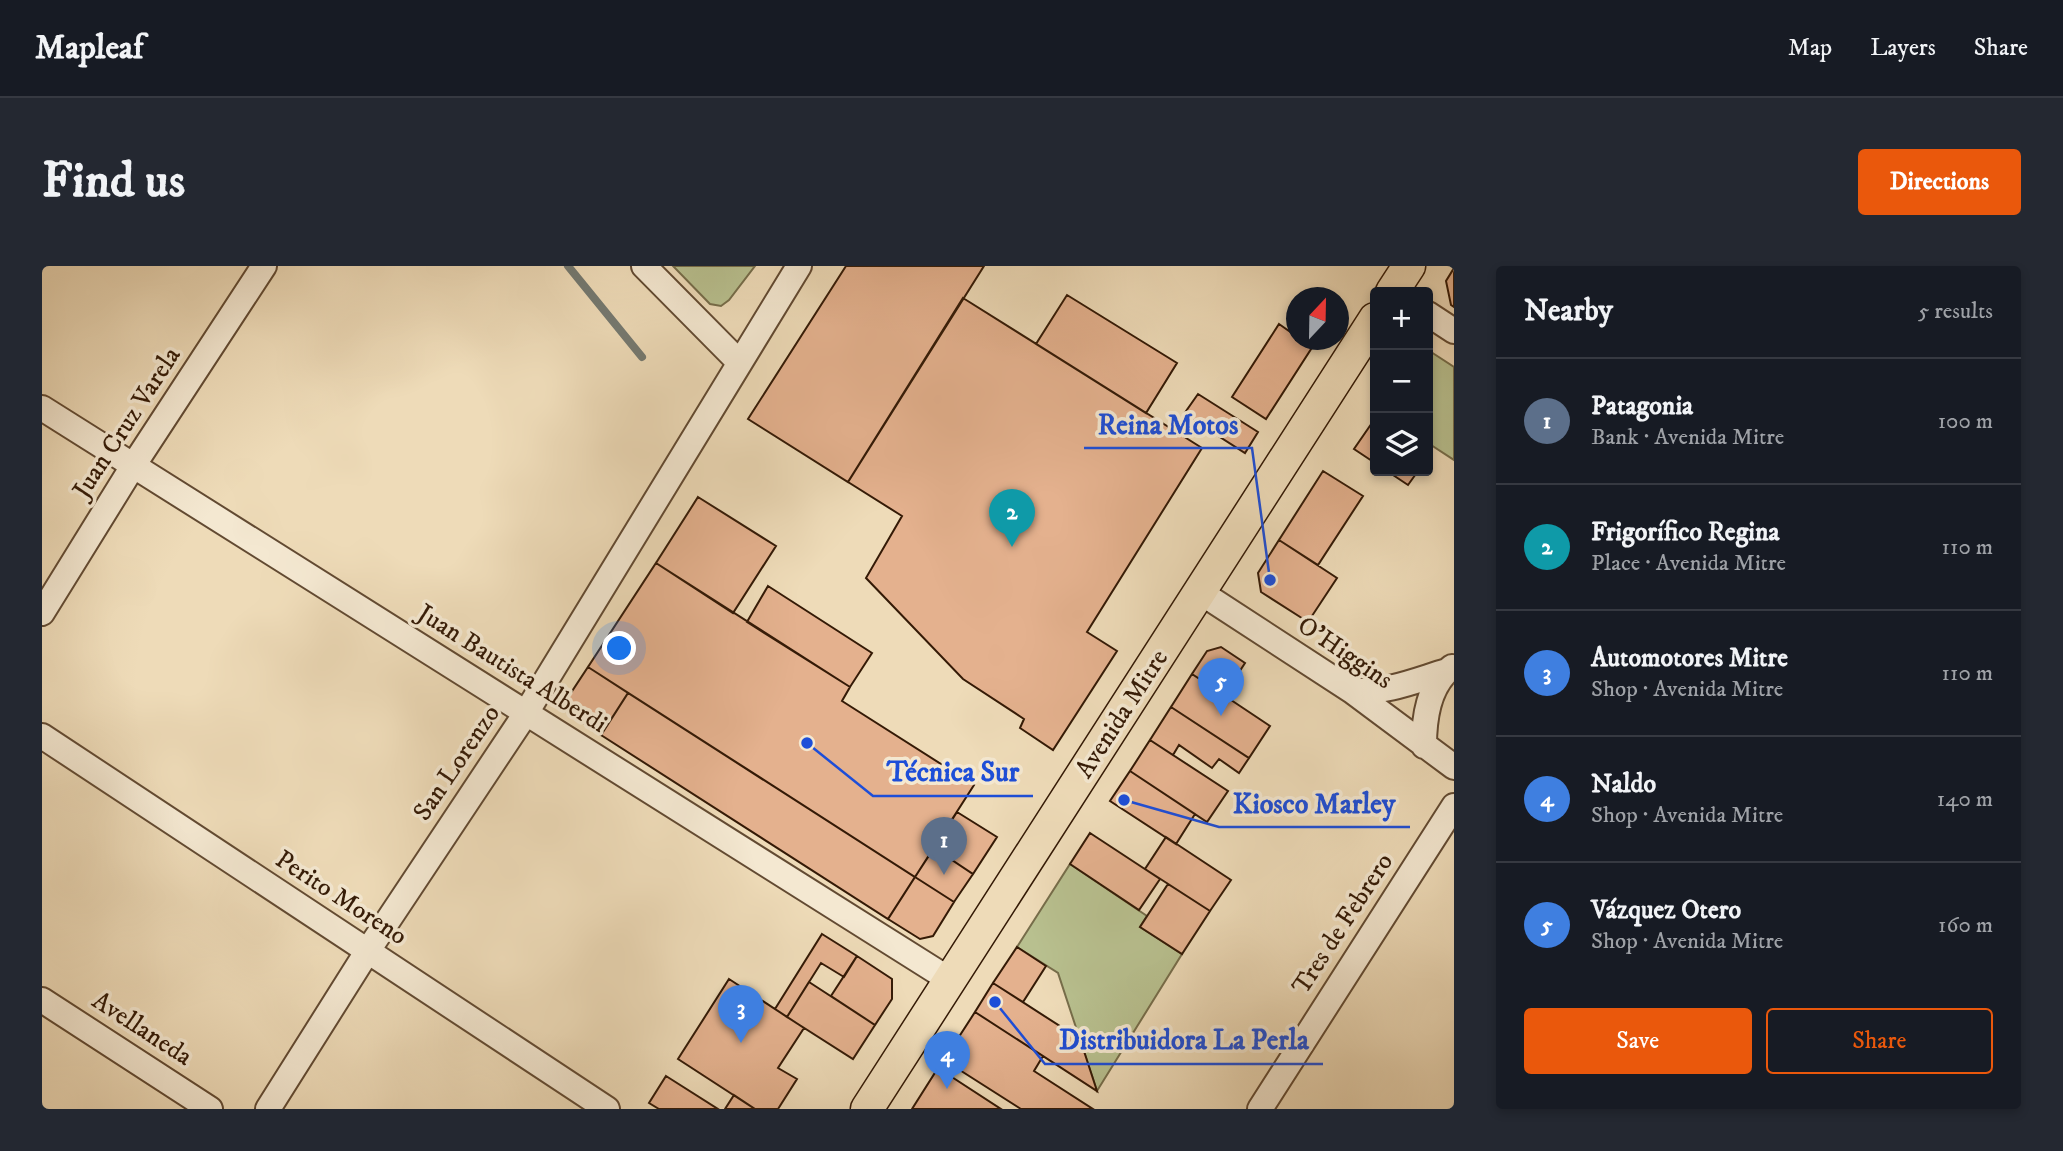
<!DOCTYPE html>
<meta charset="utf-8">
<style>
body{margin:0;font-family:"IM FELL DW Pica",serif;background:#242831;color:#f1f3f6}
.controls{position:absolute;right:21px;top:21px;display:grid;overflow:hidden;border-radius:7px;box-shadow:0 4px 10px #0003}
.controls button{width:63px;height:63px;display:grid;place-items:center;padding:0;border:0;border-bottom:2px solid #363941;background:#171b24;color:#f1f3f6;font:35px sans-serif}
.compass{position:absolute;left:1244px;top:21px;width:63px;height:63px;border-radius:50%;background:#171b24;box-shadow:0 4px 10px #0003;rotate:22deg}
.you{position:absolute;left:578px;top:383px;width:24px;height:24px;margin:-18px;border:5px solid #fff;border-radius:50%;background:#1a73e8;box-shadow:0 0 0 10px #1a73e833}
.badge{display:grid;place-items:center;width:46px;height:46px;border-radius:50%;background:#ea580c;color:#fff;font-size:23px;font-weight:700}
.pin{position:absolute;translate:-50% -58px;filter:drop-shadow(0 2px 4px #0008)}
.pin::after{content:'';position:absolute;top:37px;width:24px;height:21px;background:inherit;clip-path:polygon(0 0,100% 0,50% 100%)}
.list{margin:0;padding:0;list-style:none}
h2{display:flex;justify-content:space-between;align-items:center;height:91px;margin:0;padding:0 28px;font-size:30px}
h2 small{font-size:23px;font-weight:400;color:#9ea1a6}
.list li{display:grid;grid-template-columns:46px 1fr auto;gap:21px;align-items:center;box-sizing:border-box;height:126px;padding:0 28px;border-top:2px solid #363941}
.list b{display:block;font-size:26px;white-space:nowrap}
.list p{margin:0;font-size:23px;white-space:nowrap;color:#9ea1a6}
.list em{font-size:23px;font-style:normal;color:#9ea1a6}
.actions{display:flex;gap:14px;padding:21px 28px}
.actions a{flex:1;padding:16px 0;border:2px solid #ea580c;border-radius:7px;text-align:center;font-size:24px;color:#ea580c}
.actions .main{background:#ea580c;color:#fff}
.icon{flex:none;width:38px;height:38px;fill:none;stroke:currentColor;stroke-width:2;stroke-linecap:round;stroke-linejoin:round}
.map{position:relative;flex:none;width:1412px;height:843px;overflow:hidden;border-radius:7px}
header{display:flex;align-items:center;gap:42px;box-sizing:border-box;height:98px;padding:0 35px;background:#171b24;border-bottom:2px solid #363941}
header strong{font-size:33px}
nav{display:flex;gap:38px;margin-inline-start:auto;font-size:24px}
.intro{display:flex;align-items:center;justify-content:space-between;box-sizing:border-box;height:168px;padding:0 42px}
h1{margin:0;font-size:49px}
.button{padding:18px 32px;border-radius:7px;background:#ea580c;color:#fff;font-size:24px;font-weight:700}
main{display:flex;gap:42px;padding:0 42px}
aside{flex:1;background:#171b24;border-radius:7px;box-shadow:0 4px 10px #0003}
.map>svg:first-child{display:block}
</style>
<header>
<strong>Mapleaf</strong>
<nav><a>Map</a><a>Layers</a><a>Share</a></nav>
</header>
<div class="intro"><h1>Find us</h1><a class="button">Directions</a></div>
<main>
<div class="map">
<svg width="1412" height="843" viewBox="0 0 1412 843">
<rect width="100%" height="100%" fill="#eedbb8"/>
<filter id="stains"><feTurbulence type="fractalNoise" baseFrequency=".00286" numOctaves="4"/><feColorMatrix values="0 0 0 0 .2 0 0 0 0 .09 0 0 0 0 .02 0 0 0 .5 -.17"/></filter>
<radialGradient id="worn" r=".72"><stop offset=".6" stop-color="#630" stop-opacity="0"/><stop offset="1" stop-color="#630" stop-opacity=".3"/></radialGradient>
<path fill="#b8c08f" stroke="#766d4a" stroke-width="2" d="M 631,0 L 713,0 L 687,34 L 679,40 L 668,38 Z
M 1386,84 L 1412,101 L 1412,194 L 1386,177 Z
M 1028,598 L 1105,650 L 1098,661 L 1140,688 L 1055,825 L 1016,707 L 975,681 Z"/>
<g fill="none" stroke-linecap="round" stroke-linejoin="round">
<path stroke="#747971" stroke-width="8" d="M 526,0 L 600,91"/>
</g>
<path fill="#e4b18e" stroke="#341a06" stroke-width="2" d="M 804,0 L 942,0 L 806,216 L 706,153 Z
M 1412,2 L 1412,41 L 1409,39 L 1404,15 Z
M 1025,29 L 1135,97 L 1104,147 L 994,78 Z
M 921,32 L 1160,182 L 1045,366 L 1075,385 L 1011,484 L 978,462 L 982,453 L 921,413 L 824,312 L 860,250 L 806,216 Z
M 1237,58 L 1254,70 L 1254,74 L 1261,74 L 1271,80 L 1224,153 L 1190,131 Z
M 1156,128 L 1216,166 L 1203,187 L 1142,148 Z
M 1332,154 L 1333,155 L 1333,197 L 1312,183 Z
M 1281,205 L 1321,230 L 1276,299 L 1237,274 Z
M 1345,205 L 1376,205 L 1366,219 Z
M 656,231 L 734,280 L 691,347 L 614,297 Z
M 1237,274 L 1295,312 L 1266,356 L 1219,326 L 1216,307 Z
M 614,297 L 808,421 L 800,435 L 932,519 L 873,611 L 546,401 Z
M 726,320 L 830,387 L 808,421 L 705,356 Z
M 1179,381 L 1203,397 L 1182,429 L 1150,408 L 1165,385 Z
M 546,401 L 586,427 L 559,469 L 519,442 Z
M 1150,408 L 1228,460 L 1207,492 L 1129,441 Z
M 586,427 L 873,611 L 846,653 L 559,469 Z
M 1129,441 L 1207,492 L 1197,507 L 1177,493 L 1170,502 L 1137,479 L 1131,489 L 1108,474 Z
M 1108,474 L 1186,525 L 1165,556 L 1088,505 Z
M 1088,505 L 1153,548 L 1134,578 L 1068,535 Z
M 915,546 L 955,571 L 931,608 L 892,582 Z
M 1048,567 L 1118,613 L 1097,644 L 1028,598 Z
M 1124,571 L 1189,614 L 1168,645 L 1103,603 Z
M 892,582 L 931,608 L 912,636 L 873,611 Z
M 873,611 L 912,636 L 891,670 L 878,673 L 846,653 Z
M 1126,618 L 1168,645 L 1140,688 L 1098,661 Z
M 780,668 L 815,690 L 802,711 L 779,697 L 745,751 L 733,743 Z
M 975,681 L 1004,700 L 981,736 L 951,717 Z
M 815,690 L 850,713 L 850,733 L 833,759 L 789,730 Z
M 687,713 L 762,762 L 736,802 L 755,813 L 736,843 L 713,843 L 636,793 Z
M 767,716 L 833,759 L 811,793 L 745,751 Z
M 951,717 L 1038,773 L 1055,825 L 933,746 Z
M 933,746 L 1001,790 L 992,805 L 1051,843 L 979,843 L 902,794 Z
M 896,802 L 959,843 L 870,843 Z
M 624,810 L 676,843 L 617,843 L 607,837 Z
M 692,829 L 713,843 L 683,843 Z"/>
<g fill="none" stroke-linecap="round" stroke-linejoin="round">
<g stroke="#624a32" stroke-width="28">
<path id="minor" d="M 602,0 L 697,96
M 1386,48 L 1412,65
M 0,142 L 908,714
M 1158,326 L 1310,425 L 1412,501
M 0,347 L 91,200 L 222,0
M 1310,425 C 1348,426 1369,416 1405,405
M 0,470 L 565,843
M 1382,480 C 1382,452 1386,419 1410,401
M 0,734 L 168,843
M 226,843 L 325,686 L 484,447 L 757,0
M 1218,843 L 1412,540"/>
</g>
<g stroke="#341a06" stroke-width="35">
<path id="major" d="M 1350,26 L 1367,0
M 825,843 L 1333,53"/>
</g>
<use href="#minor" stroke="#f4e8d1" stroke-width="24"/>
<use href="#major" stroke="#eedbb8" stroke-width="32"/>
</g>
<g text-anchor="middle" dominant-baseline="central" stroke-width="7" stroke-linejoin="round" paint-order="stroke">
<g font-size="26" fill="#341a06" stroke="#f4e8d1">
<text transform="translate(85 157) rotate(-57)">Juan Cruz Varela</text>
<text transform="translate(1303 387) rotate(34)">O'Higgins</text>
<text transform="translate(470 403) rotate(32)">Juan Bautista Alberdi</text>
<text transform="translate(1080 448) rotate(-57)">Avenida Mitre</text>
<text transform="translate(415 497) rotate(-56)">San Lorenzo</text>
<text transform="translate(299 632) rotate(33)">Perito Moreno</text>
<text transform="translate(1301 658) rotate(-57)">Tres de Febrero</text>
<text transform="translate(100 763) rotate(33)">Avellaneda</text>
</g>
</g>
<path fill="none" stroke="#1d4ed8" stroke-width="2.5" d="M1228 314L1210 182H1042M765 477L831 530H991M1082 534L1177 561H1368M953 736L1003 798H1281"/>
<g fill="#1d4ed8" stroke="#f4e8d1" stroke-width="2.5">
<circle cx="1228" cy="314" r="7"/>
<circle cx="765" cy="477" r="7"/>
<circle cx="1082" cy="534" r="7"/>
<circle cx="953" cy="736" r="7"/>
</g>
<g font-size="28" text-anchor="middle" font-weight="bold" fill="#1d4ed8" stroke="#f4e8d1" stroke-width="7" stroke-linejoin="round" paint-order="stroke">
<text x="1126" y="168">Reina Motos</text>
<text x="911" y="515">Técnica Sur</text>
<text x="1272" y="547">Kiosco Marley</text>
<text x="1142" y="783">Distribuidora La Perla</text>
</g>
<rect width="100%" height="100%" filter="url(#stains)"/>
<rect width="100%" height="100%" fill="url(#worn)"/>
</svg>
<div class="controls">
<button>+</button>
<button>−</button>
<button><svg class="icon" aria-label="layers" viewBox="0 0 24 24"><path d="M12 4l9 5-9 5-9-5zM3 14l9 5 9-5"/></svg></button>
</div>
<svg class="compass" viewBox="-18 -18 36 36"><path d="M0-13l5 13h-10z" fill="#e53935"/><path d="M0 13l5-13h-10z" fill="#9ea1a6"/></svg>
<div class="you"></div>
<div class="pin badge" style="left:902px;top:609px;background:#5c6f8a">1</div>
<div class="pin badge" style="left:970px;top:281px;background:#0f9aa8">2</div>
<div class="pin badge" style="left:699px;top:777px;background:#3f7fe0">3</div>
<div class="pin badge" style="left:905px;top:823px;background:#3f7fe0">4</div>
<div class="pin badge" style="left:1179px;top:450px;background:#3f7fe0">5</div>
</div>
<aside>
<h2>Nearby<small>5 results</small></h2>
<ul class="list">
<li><span class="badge" style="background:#5c6f8a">1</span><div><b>Patagonia</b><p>Bank · Avenida Mitre</p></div><em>100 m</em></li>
<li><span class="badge" style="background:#0f9aa8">2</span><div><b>Frigorífico Regina</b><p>Place · Avenida Mitre</p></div><em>110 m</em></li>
<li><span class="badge" style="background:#3f7fe0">3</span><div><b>Automotores Mitre</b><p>Shop · Avenida Mitre</p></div><em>110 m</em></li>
<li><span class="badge" style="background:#3f7fe0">4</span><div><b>Naldo</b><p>Shop · Avenida Mitre</p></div><em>140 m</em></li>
<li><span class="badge" style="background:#3f7fe0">5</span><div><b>Vázquez Otero</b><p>Shop · Avenida Mitre</p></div><em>160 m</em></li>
</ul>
<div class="actions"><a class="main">Save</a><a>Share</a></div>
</aside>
</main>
